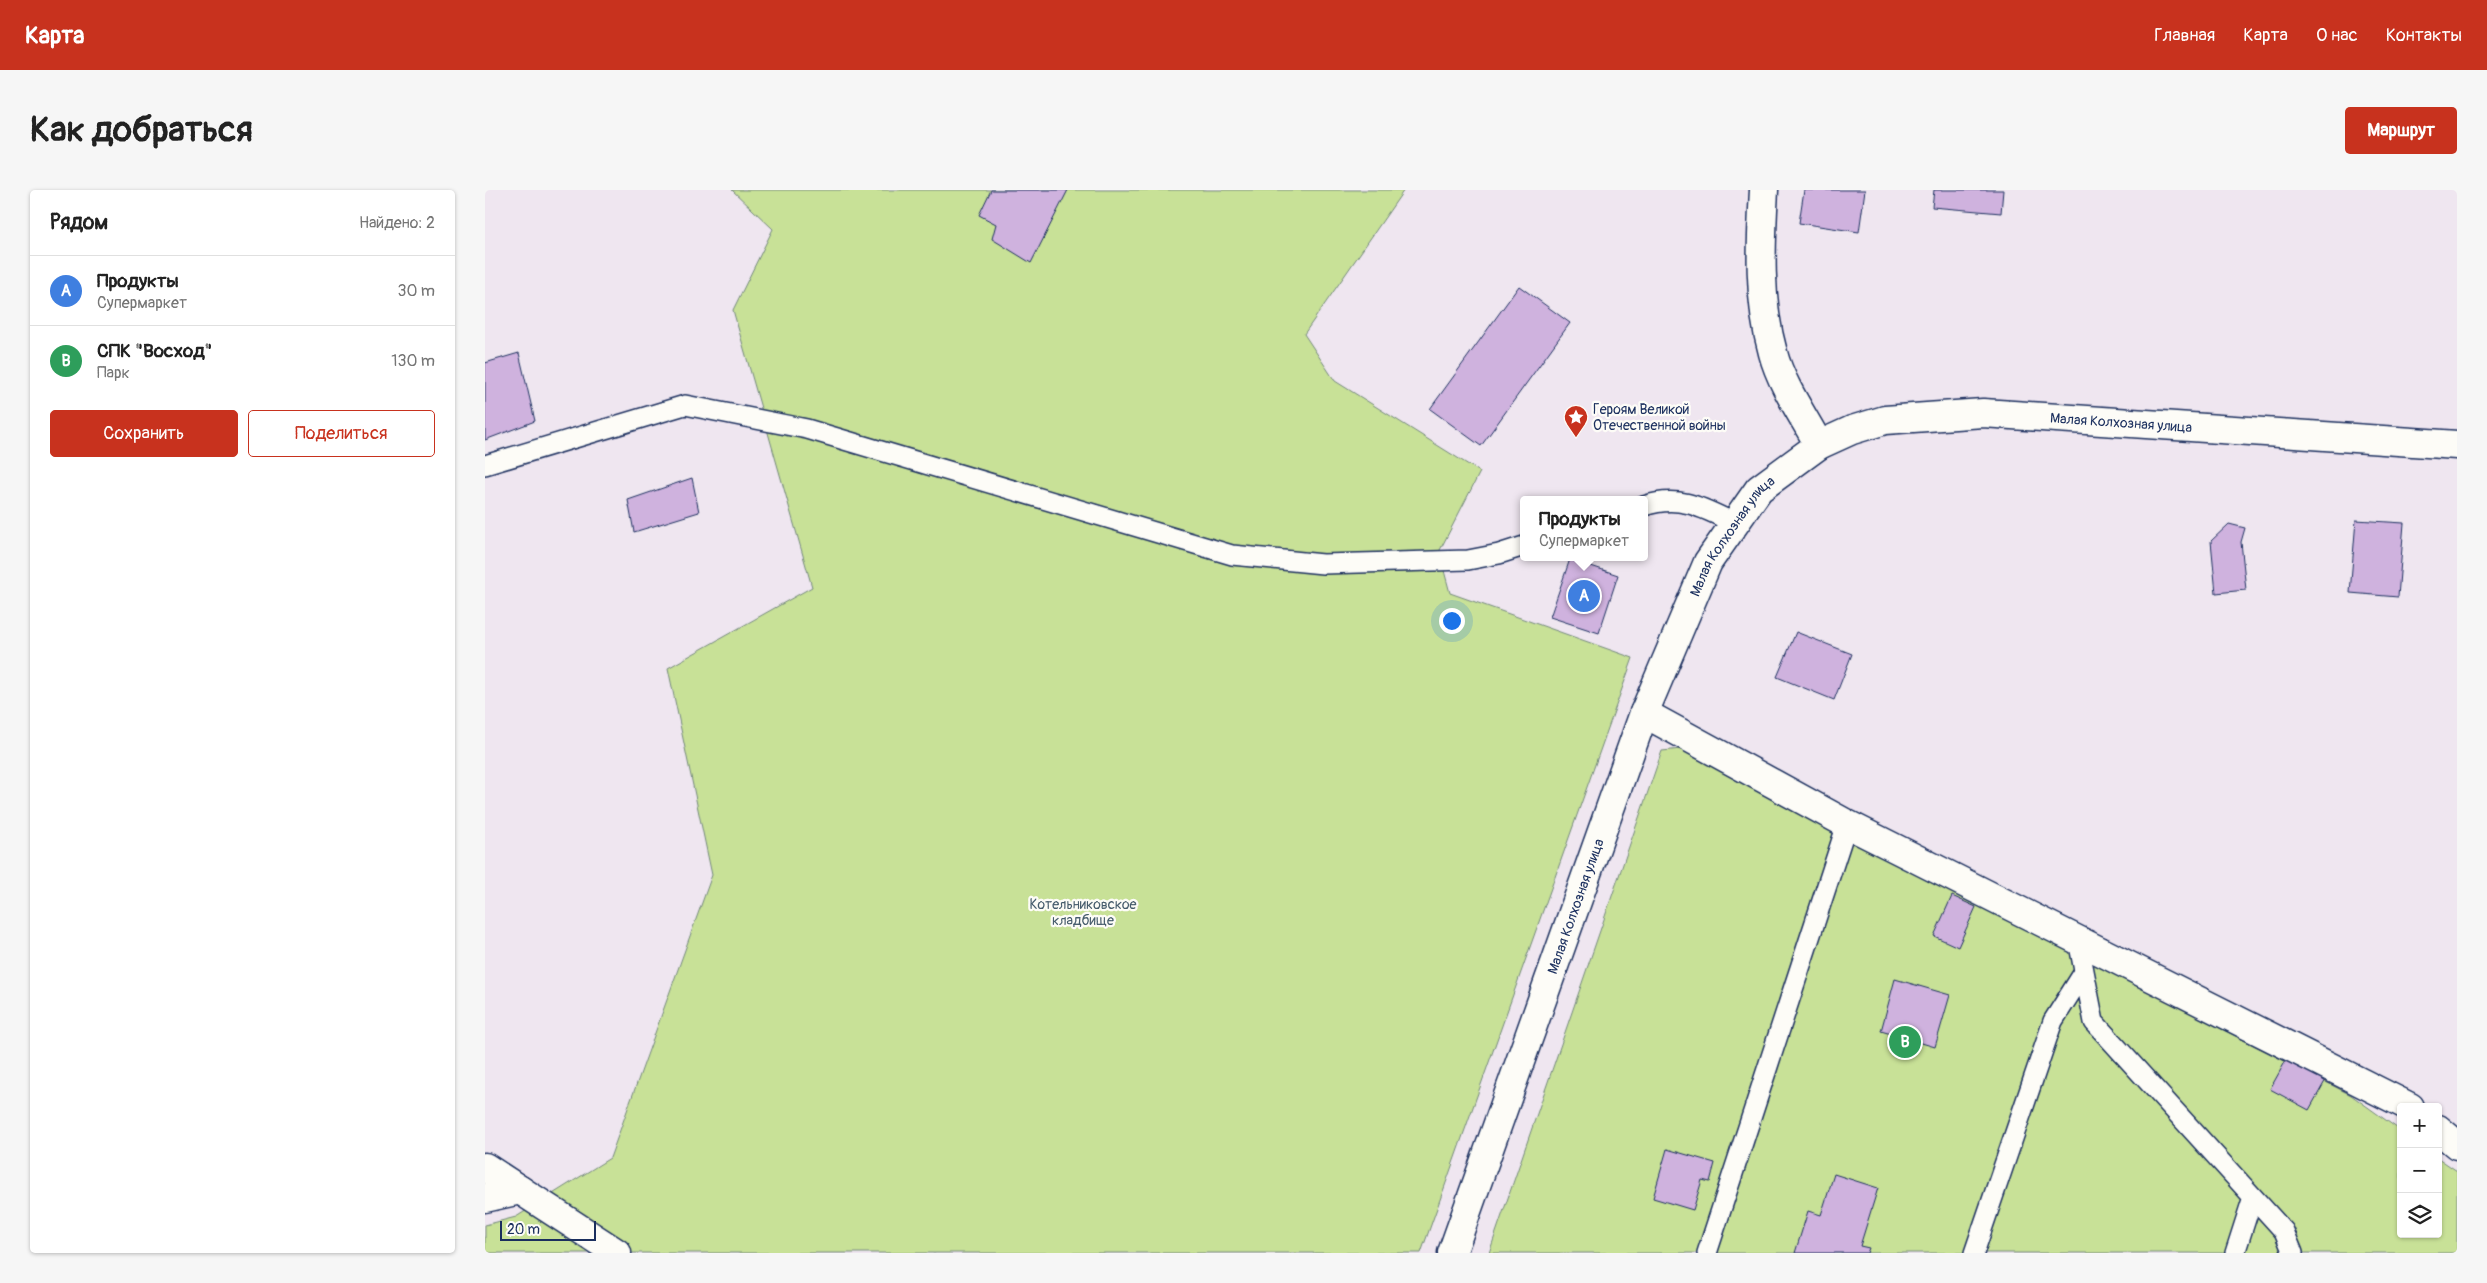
<!DOCTYPE html>
<html lang="ru">
<meta charset="utf-8">
<style>
body{margin:0;font-family:Pangolin,sans-serif;background:#f6f6f6;color:#222}
.controls{position:absolute;right:15px;bottom:15px;display:grid;overflow:hidden;border-radius:5px;box-shadow:0 1px 4px #0004}
.controls button{width:45px;height:45px;display:grid;place-items:center;padding:0;border:0;border-bottom:1px solid #e0e0e0;background:#fff;color:#222;font:25px sans-serif}
.scale{position:absolute;left:15px;bottom:12px;width:96px;box-sizing:border-box;padding-left:5px;border:2px solid #1b2f5e;border-top:0;font-size:14px;line-height:18px;white-space:nowrap;color:#1b2f5e;-webkit-text-stroke:4px #fdfcf7;paint-order:stroke}
.you{position:absolute;left:966px;top:430px;width:18px;height:18px;margin:-12px;border:4px solid #fff;border-radius:50%;background:#1a73e8;box-shadow:0 0 0 8px #1a73e833}
.badge{display:grid;place-items:center;width:32px;height:32px;border-radius:50%;background:#c8321e;color:#fff;font-size:16px;font-weight:700}
.pin{position:absolute;translate:-50% -50%;border:2px solid #fff;box-shadow:0 1px 5px #0006}
.popup{position:absolute;left:1035px;top:306px;width:128px;height:65px;box-sizing:border-box;display:grid;place-content:center;border-radius:5px;background:#fff;filter:drop-shadow(0 1px 4px #0005);font-size:16px;white-space:nowrap;color:#767676}
.popup b{font-size:19px;color:#222}
.popup::after{content:'';position:absolute;left:50%;top:100%;margin-left:-10px;border:10px solid transparent;border-top-color:#fff}
.list{margin:0;padding:0;list-style:none}
h2{display:flex;justify-content:space-between;align-items:center;height:65px;margin:0;padding:0 20px;font-size:21px}
h2 small{font-size:16px;font-weight:400;color:#767676}
.list li{display:grid;grid-template-columns:32px 1fr auto;gap:15px;align-items:center;box-sizing:border-box;height:70px;padding:0 20px;border-top:1px solid #e0e0e0}
.list b{display:block;font-size:19px;white-space:nowrap}
.list p{margin:0;font-size:16px;white-space:nowrap;color:#767676}
.list em{font-size:16px;font-style:normal;color:#767676}
.actions{display:flex;gap:10px;padding:15px 20px}
.actions a{flex:1;padding:11px 0;border:1px solid #c8321e;border-radius:5px;text-align:center;font-size:18px;color:#c8321e}
.actions .main{background:#c8321e;color:#fff}
.icon{flex:none;width:28px;height:28px;fill:none;stroke:currentColor;stroke-width:2;stroke-linecap:round;stroke-linejoin:round}
.map{position:relative;flex:none;width:1972px;height:1063px;overflow:hidden;border-radius:5px}
header{display:flex;align-items:center;gap:30px;box-sizing:border-box;height:70px;padding:0 25px;background:#c8321e;color:#fff}
header strong{font-size:24px}
nav{display:flex;gap:28px;margin-inline-start:auto;font-size:18px}
.intro{display:flex;align-items:center;justify-content:space-between;box-sizing:border-box;height:120px;padding:0 30px}
h1{margin:0;font-size:35px}
.button{padding:12px 22px;border-radius:5px;background:#c8321e;color:#fff;font-size:18px;font-weight:700}
main{display:flex;gap:30px;padding:0 30px}
aside{flex:1;background:#fff;border-radius:5px;box-shadow:0 1px 4px #0004}
.map>svg:first-child{display:block}
</style>
<header>
<strong>Карта</strong>
<nav><a>Главная</a><a>Карта</a><a>О нас</a><a>Контакты</a></nav>
</header>
<div class="intro"><h1>Как добраться</h1><a class="button">Маршрут</a></div>
<main>
<aside>
<h2>Рядом<small>Найдено: 2</small></h2>
<ul class="list">
<li><span class="badge" style="background:#3f7fe0">A</span><div><b>Продукты</b><p>Супермаркет</p></div><em>30 m</em></li>
<li><span class="badge" style="background:#2e9e5b">B</span><div><b>СПК &quot;Восход&quot;</b><p>Парк</p></div><em>130 m</em></li>
</ul>
<div class="actions"><a class="main">Сохранить</a><a>Поделиться</a></div>
</aside>
<div class="map">
<svg width="1972" height="1063" viewBox="0 0 1972 1063">
<rect width="100%" height="100%" fill="#efe6f0"/>
<filter id="ink" filterUnits="userSpaceOnUse"><feTurbulence type="fractalNoise" baseFrequency=".02" numOctaves="2"/><feDisplacementMap in="SourceGraphic" scale="10" xChannelSelector="R" yChannelSelector="G"/><feConvolveMatrix kernelMatrix="1 2 1 2 8 2 1 2 1" color-interpolation-filters="sRGB"/></filter>
<g filter="url(#ink)">
<path fill="#c8e197" stroke="#72887a" d="M 247,0 L 919,0 L 819,144 L 850,191 L 995,282 L 954,362 L 965,403 L 1148,468 L 936,1063 L 0,1063 L 0,1035 L 31,1027 L 125,968 L 227,685 L 183,478 L 327,397 L 248,120 L 288,39 Z
M 1206,558 L 1661,800 L 1866,905 L 1916,941 L 1916,1044 L 1953,1044 L 1953,968 L 1972,981 L 1972,1063 L 1004,1063 L 1177,561 Z"/>
<path fill="#cfb2de" stroke="#1b2f5e" d="M 506,0 L 583,0 L 546,73 L 507,49 L 511,34 L 494,25 Z
M 1319,0 L 1380,0 L 1374,42 L 1314,33 Z
M 1449,0 L 1518,0 L 1516,23 L 1447,17 Z
M 1034,96 L 1085,133 L 996,256 L 945,219 Z
M 34,163 L 50,231 L 0,250 L 0,173 Z
M 207,288 L 214,322 L 149,342 L 143,310 Z
M 1871,330 L 1919,333 L 1913,407 L 1865,403 Z
M 1744,334 L 1760,338 L 1756,352 L 1761,400 L 1731,403 L 1726,351 Z
M 1085,369 L 1133,385 L 1114,443 L 1065,427 Z
M 1311,442 L 1367,464 L 1349,510 L 1292,487 Z
M 1467,706 L 1491,717 L 1473,757 L 1449,746 Z
M 1410,789 L 1465,805 L 1450,857 L 1396,841 Z
M 1804,865 L 1843,886 L 1824,920 L 1785,899 Z
M 1182,959 L 1230,973 L 1225,992 L 1217,990 L 1208,1020 L 1168,1008 Z
M 1349,984 L 1393,998 L 1375,1056 L 1384,1058 L 1382,1063 L 1310,1063 L 1323,1021 L 1336,1025 Z"/>
<g fill="none" stroke-linecap="round" stroke-linejoin="round">
<g stroke="#1b2f5e" stroke-width="22">
<path id="service" d="M 0,275 L 200,215 L 322,239 L 747,365 L 838,374 L 983,370 L 1014,364 L 1039,356
M 1159,316 C 1195,304 1218,318 1249,333
M 1593,750 L 1609,832 L 1799,1041 L 1808,1063
M 1222,1063 L 1362,634
M 1489,1063 L 1568,831 L 1599,782
M 1750,1063 L 1768,1007"/>
</g>
<g stroke="#1b2f5e" stroke-width="31">
<path id="minor" d="M 1279,0 C 1276,54 1273,110 1288,163 C 1296,194 1319,227 1334,255
M 1159,523 L 1362,634 L 1925,917
M 1953,939 L 1972,955
M 0,977 L 35,1000
M 0,1008 L 35,1000"/>
</g>
<g stroke="#1b2f5e" stroke-width="31">
<g id="tertiary">
<path d="M 35,1000 L 132,1063"/>
<path id="s1" d="M 967,1063 L 1159,523 L 1223,372 L 1274,299 L 1334,255 L 1367,240 L 1400,230 L 1498,223 L 1972,255"/>
</g>
</g>
<use href="#service" stroke="#fdfcf7" stroke-width="19"/>
<use href="#minor" stroke="#fdfcf7" stroke-width="28"/>
<use href="#tertiary" stroke="#fdfcf7" stroke-width="28"/>
</g>
</g>
<defs>
<g id="sight-pin" transform="scale(1.25)"><path d="M0 17L-7.5 6A9.5 9.5 0 1 1 7.5 6Z" fill="#c8321e" stroke="#fdfcf7"/><path d="M0-6L1.8-2.2L6-1.7L2.9 1.2L3.7 5.4L0 3.3L-3.7 5.4L-2.9 1.2L-6-1.7L-1.8-2.2Z" fill="#fff"/></g>
</defs>
<g fill-rule="evenodd">
<use href="#sight-pin" x="1091" y="227"/>
</g>
<g text-anchor="middle" dominant-baseline="central" stroke-width="4.5" stroke-linejoin="round" paint-order="stroke">
<g font-size="14" fill="#1b2f5e" stroke="#fdfcf7" text-anchor="start">
<text x="1108" y="219">Героям Великой<tspan x="1108" dy="16">Отечественной войны</tspan></text>
</g>
<g font-size="14" fill="#1b2f5e" stroke="#fdfcf7">
<text stroke="none"><textPath href="#s1" startOffset="1208">Малая Колхозная улица</textPath></text>
<text stroke="none"><textPath href="#s1" startOffset="772">Малая Колхозная улица</textPath></text>
<text stroke="none"><textPath href="#s1" startOffset="368">Малая Колхозная улица</textPath></text>
</g>
<g font-size="14" fill="#465c6c" stroke="#fdfcf7">
<text x="598" y="714">Котельниковское<tspan x="598" dy="16">кладбище</tspan></text>
</g>
</g>
</svg>
<div class="controls">
<button>+</button>
<button>−</button>
<button><svg class="icon" aria-label="layers" viewBox="0 0 24 24"><path d="M12 4l9 5-9 5-9-5zM3 14l9 5 9-5"/></svg></button>
</div>
<div class="scale">20 m</div>
<div class="you"></div>
<div class="pin badge" style="left:1099px;top:406px;background:#3f7fe0">A</div>
<div class="popup"><b>Продукты</b>Супермаркет</div>
<div class="pin badge" style="left:1420px;top:852px;background:#2e9e5b">B</div>
</div>
</main>
